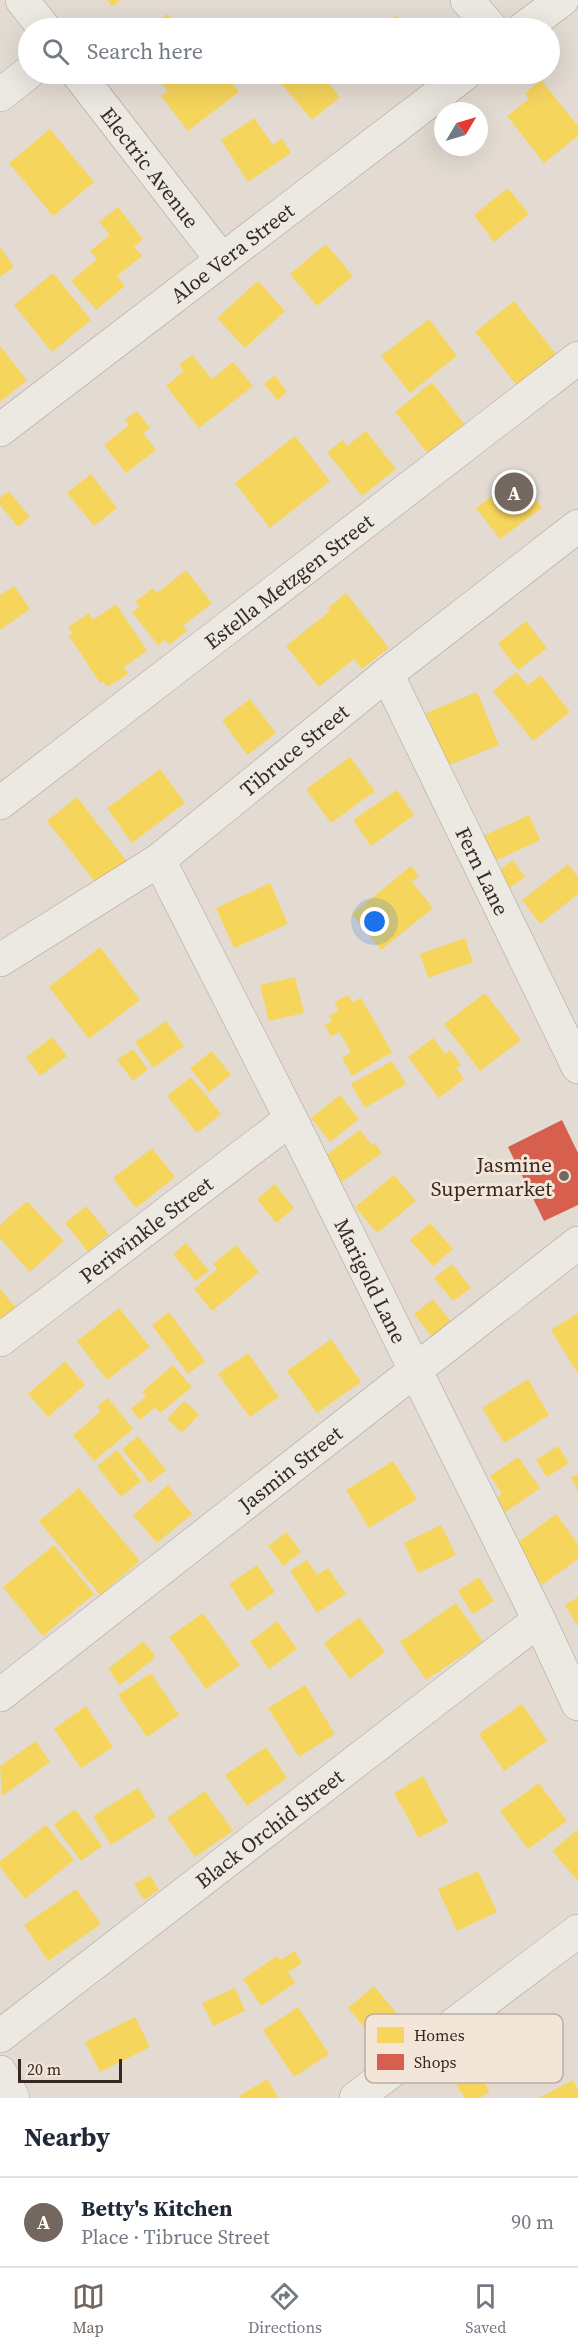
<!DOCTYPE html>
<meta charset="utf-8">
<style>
body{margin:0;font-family:"Source Serif 4",serif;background:#f6f6f7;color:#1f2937}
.compass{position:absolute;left:434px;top:102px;width:54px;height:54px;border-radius:50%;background:#fff;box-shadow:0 6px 24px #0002;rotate:52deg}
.scale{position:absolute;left:18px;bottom:15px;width:104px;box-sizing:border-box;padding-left:6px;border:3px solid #382822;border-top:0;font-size:16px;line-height:21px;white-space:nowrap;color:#382822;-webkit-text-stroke:4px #f3e6d9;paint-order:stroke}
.you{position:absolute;left:375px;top:922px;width:21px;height:21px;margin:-15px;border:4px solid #fff;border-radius:50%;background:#1a73e8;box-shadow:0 0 0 9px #1a73e833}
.badge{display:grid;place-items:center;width:39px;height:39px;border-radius:50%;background:#746760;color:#fff;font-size:20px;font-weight:700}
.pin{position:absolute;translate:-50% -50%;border:3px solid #fff;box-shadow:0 2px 6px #0006}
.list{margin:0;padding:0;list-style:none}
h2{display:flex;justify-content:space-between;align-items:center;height:78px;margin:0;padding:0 24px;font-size:26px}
h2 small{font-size:20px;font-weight:400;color:#747a83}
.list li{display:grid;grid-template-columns:39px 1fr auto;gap:18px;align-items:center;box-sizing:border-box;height:90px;padding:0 24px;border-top:2px solid #e0e1e3}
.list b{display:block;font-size:22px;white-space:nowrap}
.list p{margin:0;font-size:20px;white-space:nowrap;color:#747a83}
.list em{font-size:20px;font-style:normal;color:#747a83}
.icon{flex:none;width:33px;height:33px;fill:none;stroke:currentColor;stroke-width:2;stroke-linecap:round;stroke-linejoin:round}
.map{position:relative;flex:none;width:578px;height:2098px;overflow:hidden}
.search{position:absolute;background:#fff;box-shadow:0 6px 24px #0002;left:18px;right:18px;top:18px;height:66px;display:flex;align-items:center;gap:15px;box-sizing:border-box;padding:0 21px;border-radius:33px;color:#747a83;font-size:22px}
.sheet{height:168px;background:#fff}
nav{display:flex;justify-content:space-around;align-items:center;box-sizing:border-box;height:84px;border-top:2px solid #e0e1e3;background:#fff;font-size:16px;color:#747a83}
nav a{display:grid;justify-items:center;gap:3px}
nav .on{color:#746760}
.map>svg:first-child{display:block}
</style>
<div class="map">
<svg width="578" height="2098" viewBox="0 0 578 2098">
<rect width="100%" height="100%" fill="#e3dbd2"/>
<path fill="#f6d55c" d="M 107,0 L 121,0 L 112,6 Z
M 168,14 L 177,28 L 134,28 L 150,18 L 153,23 Z
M 397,15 L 407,28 L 380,28 Z
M 175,74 L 181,74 L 185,78 L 190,74 L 225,74 L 239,92 L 188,131 L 161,96 L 168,91 L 162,84 Z
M 273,74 L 321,74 L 340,97 L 312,120 Z
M 375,74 L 392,74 L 381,82 Z
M 541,80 L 578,126 L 578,136 L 544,163 L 507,116 L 529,99 L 525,93 Z
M 254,118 L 273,145 L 282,138 L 291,153 L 248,182 L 221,140 Z
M 50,129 L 94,182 L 53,216 L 9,163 Z
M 508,188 L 529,214 L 494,242 L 474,215 Z
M 118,207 L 143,239 L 134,247 L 142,256 L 117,276 L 125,286 L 96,310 L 71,281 L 97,259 L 90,251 L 110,235 L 99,222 Z
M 326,244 L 353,276 L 317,306 L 290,274 Z
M 0,247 L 14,267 L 0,277 Z
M 53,273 L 91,320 L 52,352 L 14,305 Z
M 258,281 L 285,311 L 245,348 L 217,318 Z
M 514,301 L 556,354 L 517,386 L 475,332 Z
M 429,319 L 457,356 L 410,393 L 381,356 Z
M 0,346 L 27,380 L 0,402 Z
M 192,355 L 212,379 L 233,362 L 253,386 L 199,428 L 166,386 L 184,371 L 179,365 Z
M 275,375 L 287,392 L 277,400 L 264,384 Z
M 432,382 L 465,425 L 429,455 L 395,412 Z
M 137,411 L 150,428 L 143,433 L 156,450 L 126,473 L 104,445 L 129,425 L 125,420 Z
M 366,431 L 396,469 L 362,496 L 327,452 L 343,440 L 347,446 Z
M 295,436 L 330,481 L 270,528 L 235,483 Z
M 91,474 L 117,508 L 94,526 L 67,493 Z
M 519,476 L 542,508 L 500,539 L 476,508 Z
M 9,491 L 30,517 L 18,527 L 0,505 L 0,498 Z
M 186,570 L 212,603 L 183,626 L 187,631 L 169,645 L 165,640 L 158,645 L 132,612 L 139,607 L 135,602 L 153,588 L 157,593 Z
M 14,586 L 30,609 L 0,630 L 0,595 Z
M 346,593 L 389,648 L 362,669 L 354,659 L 319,687 L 286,646 L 330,611 L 328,608 Z
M 116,604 L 147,651 L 124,667 L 128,674 L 107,687 L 103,681 L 100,683 L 69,636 L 73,634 L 68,627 L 89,613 L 93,620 Z
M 526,621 L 547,648 L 518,670 L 498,643 Z
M 516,672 L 528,685 L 541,675 L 570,712 L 533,741 L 493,691 Z
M 477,692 L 499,745 L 447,766 L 426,713 Z
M 250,699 L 276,733 L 247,755 L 222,720 Z
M 350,757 L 375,791 L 331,823 L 306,789 Z
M 160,769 L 185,803 L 132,843 L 107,808 Z
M 397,790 L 414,815 L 371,846 L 353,820 Z
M 77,797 L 128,863 L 98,886 L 47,821 Z
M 529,815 L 540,840 L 493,862 L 481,837 Z
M 513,860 L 525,877 L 505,891 L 493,875 Z
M 568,864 L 578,877 L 578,894 L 540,924 L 522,900 Z
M 411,866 L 419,876 L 412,882 L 433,908 L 381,950 L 352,914 Z
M 270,883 L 288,924 L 234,948 L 216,908 Z
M 465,938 L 473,962 L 428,978 L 420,954 Z
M 100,947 L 140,1000 L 89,1039 L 49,987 Z
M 295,977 L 304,1013 L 269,1021 L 260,985 Z
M 485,993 L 521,1040 L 480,1071 L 444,1024 Z
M 348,995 L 352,1002 L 361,998 L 392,1052 L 352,1076 L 342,1058 L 351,1052 L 339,1032 L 331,1037 L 325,1025 L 332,1021 L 329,1016 L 339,1010 L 334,1002 Z
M 166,1021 L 184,1046 L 153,1068 L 135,1042 Z
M 52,1037 L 67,1056 L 40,1076 L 26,1057 Z
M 433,1038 L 445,1054 L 450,1050 L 461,1065 L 456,1068 L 464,1079 L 439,1098 L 408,1057 Z
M 133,1049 L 148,1069 L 133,1081 L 117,1060 Z
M 212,1051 L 231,1075 L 209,1092 L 190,1068 Z
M 392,1061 L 406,1084 L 365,1108 L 351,1084 Z
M 191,1077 L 221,1114 L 197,1133 L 167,1096 Z
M 340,1095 L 359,1119 L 330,1142 L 311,1118 Z
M 360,1130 L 372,1145 L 375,1143 L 382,1153 L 335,1187 L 317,1162 Z
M 152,1148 L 175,1177 L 136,1208 L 113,1178 Z
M 394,1175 L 416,1201 L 377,1233 L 355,1207 Z
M 275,1184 L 294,1208 L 276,1223 L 257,1199 Z
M 27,1201 L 64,1241 L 30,1272 L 0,1239 L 0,1225 Z
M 86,1206 L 109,1234 L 88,1252 L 65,1223 Z
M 430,1223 L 453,1249 L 433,1266 L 410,1240 Z
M 186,1243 L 209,1271 L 196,1281 L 173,1254 Z
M 236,1245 L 259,1272 L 212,1311 L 194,1289 L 217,1269 L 213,1264 Z
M 452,1264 L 471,1288 L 453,1301 L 434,1278 Z
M 0,1289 L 18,1310 L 0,1325 Z
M 433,1299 L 456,1328 L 437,1343 L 414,1314 Z
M 119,1308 L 150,1347 L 107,1380 L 77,1341 Z
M 169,1312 L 205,1361 L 188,1374 L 152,1325 Z
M 578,1313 L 578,1374 L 551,1330 Z
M 331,1339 L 361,1382 L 317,1413 L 287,1371 Z
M 248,1353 L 279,1397 L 250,1417 L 218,1374 Z
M 65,1361 L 85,1385 L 48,1417 L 28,1394 Z
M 173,1365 L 192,1387 L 160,1413 L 155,1407 L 140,1420 L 131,1409 L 146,1396 L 142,1392 Z
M 528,1379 L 549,1415 L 504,1443 L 482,1408 Z
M 108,1398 L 133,1429 L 94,1461 L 73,1435 L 101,1411 L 97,1406 Z
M 184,1401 L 199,1414 L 182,1433 L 167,1419 Z
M 138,1436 L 166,1470 L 150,1483 L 122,1449 Z
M 558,1446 L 569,1463 L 547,1477 L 536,1460 Z
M 117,1450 L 141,1481 L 121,1497 L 97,1466 Z
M 518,1457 L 540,1488 L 503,1514 L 493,1500 L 502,1494 L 490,1476 Z
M 393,1461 L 417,1499 L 369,1528 L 346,1490 Z
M 578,1474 L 578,1492 L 571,1477 Z
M 168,1485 L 192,1514 L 157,1543 L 133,1515 Z
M 79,1488 L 140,1561 L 100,1595 L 39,1521 Z
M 556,1514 L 578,1544 L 578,1559 L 542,1585 L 513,1546 Z
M 441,1525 L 456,1555 L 418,1573 L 404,1543 Z
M 287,1532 L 301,1552 L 283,1566 L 268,1546 Z
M 54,1545 L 94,1594 L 43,1636 L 3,1587 Z
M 307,1560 L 317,1575 L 328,1568 L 346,1594 L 317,1613 L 290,1571 Z
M 257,1565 L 275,1592 L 247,1611 L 229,1584 Z
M 479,1577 L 494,1601 L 473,1614 L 458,1591 Z
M 578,1597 L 578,1627 L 565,1605 Z
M 456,1603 L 483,1642 L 426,1680 L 400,1642 Z
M 203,1613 L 240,1665 L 206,1689 L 169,1637 Z
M 359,1617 L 385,1652 L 350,1679 L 324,1643 Z
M 277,1621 L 297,1649 L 269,1669 L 250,1642 Z
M 143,1641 L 156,1657 L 120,1685 L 108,1669 Z
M 151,1673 L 179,1715 L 147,1737 L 118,1695 Z
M 305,1685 L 335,1734 L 299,1757 L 268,1708 Z
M 522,1704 L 547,1741 L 504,1771 L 479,1734 Z
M 86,1706 L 113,1747 L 81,1768 L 54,1729 Z
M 36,1741 L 50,1762 L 2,1796 L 0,1766 Z
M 266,1747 L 287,1778 L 247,1806 L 225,1775 Z
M 423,1776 L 448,1822 L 419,1838 L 394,1793 Z
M 539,1783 L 567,1821 L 528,1849 L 500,1811 Z
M 138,1788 L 156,1817 L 111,1845 L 93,1816 Z
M 205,1791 L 233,1831 L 195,1857 L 167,1818 Z
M 75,1809 L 102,1846 L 81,1861 L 54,1825 Z
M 46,1825 L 74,1860 L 25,1899 L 0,1867 L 0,1861 Z
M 577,1830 L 578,1832 L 578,1881 L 552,1851 Z
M 478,1871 L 497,1912 L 457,1931 L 438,1889 Z
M 150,1875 L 159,1890 L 144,1900 L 134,1884 Z
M 76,1889 L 101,1924 L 48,1961 L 24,1925 Z
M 295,1951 L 302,1963 L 288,1972 L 295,1983 L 261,2006 L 243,1979 L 277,1956 L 280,1960 Z
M 374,1986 L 404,2022 L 378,2044 L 348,2008 Z
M 235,1988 L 245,2011 L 213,2026 L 202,2003 Z
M 298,2007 L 329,2054 L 294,2077 L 263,2030 Z
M 135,2017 L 150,2047 L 100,2072 L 85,2042 Z
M 475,2071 L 490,2091 L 480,2098 L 465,2098 L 456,2085 Z
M 267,2079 L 279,2098 L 239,2098 L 239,2096 Z
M 573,2080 L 578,2090 L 578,2098 L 539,2098 Z"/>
<path fill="#d6604d" d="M 562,1120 L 578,1153 L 578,1205 L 544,1221 L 508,1147 Z"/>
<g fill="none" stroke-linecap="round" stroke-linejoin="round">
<g stroke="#a9a19a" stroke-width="34">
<g id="minor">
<path d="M 22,0 L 44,28"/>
<path d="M 467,0 L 491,28"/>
<path d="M 524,28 L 562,0"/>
<path id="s1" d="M 78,74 L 222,260"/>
<path d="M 0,95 L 28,73"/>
<path id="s2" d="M 0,430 L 465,74"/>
<path id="s3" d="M 387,674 L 578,1067"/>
<path id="s4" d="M 0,803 L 578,358"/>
<path id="s5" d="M 159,860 L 291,1119 L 539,1620 L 578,1704"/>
<path id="s6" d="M 0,960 L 159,860 L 387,674 L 578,526"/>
<path id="s7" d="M 0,1340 L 291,1119"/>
<path id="s8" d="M 0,1695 L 578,1243"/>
<path id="s9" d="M 0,2036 L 539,1620"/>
<path d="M 356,2098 L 578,1931"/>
</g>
</g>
<g stroke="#a9a19a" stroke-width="34">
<path id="tertiary" d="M 0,2072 L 13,2098"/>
</g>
<use href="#minor" stroke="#ece8e2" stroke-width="33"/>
<use href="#tertiary" stroke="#ece8e2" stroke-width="33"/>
</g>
<circle fill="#746760" stroke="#f3e6d9" stroke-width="2" cx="564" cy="1176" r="6"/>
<g text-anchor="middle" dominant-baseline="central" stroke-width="6" stroke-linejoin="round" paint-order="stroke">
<g font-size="21" fill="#382822" stroke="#f3e6d9">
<text stroke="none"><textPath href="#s1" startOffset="118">Electric Avenue</textPath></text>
<text stroke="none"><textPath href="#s2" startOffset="292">Aloe Vera Street</textPath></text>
<text stroke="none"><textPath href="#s4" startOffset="364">Estella Metzgen Street</textPath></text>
<text stroke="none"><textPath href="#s6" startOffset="362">Tibruce Street</textPath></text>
<text stroke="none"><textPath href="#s3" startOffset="219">Fern Lane</textPath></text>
<text stroke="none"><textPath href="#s7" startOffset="183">Periwinkle Street</textPath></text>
<text stroke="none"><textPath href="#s5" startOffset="471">Marigold Lane</textPath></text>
<text stroke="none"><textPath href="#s8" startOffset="368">Jasmin Street</textPath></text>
<text stroke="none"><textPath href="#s9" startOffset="340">Black Orchid Street</textPath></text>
</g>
<g font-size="21" fill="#382822" stroke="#f3e6d9" text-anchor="end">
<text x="552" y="1164">Jasmine<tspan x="552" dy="24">Supermarket</tspan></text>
</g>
</g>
<rect x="365" y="2014" width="198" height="69" rx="9" fill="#f3e6d9" stroke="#bbada2" stroke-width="1.5"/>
<rect x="377" y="2027" width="27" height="16" fill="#f6d55c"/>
<rect x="377" y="2054" width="27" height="16" fill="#d6604d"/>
<g font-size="16" fill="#382822">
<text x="414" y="2041">Homes</text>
<text x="414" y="2068">Shops</text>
</g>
</svg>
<svg class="compass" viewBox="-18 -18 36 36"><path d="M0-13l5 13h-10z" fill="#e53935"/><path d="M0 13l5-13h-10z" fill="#747a83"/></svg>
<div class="scale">20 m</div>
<div class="you"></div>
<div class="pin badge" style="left:514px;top:492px">A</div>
<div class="search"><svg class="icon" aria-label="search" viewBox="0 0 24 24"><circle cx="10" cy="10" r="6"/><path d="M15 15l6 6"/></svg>Search here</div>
</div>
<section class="sheet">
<h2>Nearby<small></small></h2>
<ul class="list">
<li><span class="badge">A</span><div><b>Betty's Kitchen</b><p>Place · Tibruce Street</p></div><em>90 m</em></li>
</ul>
</section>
<nav>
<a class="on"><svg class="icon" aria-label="map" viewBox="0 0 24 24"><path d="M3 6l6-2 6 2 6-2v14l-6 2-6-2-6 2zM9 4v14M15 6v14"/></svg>Map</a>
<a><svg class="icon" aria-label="directions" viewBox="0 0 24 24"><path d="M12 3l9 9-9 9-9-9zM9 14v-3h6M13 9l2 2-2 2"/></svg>Directions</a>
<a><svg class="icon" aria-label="saved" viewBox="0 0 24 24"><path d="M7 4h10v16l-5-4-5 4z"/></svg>Saved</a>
</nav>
